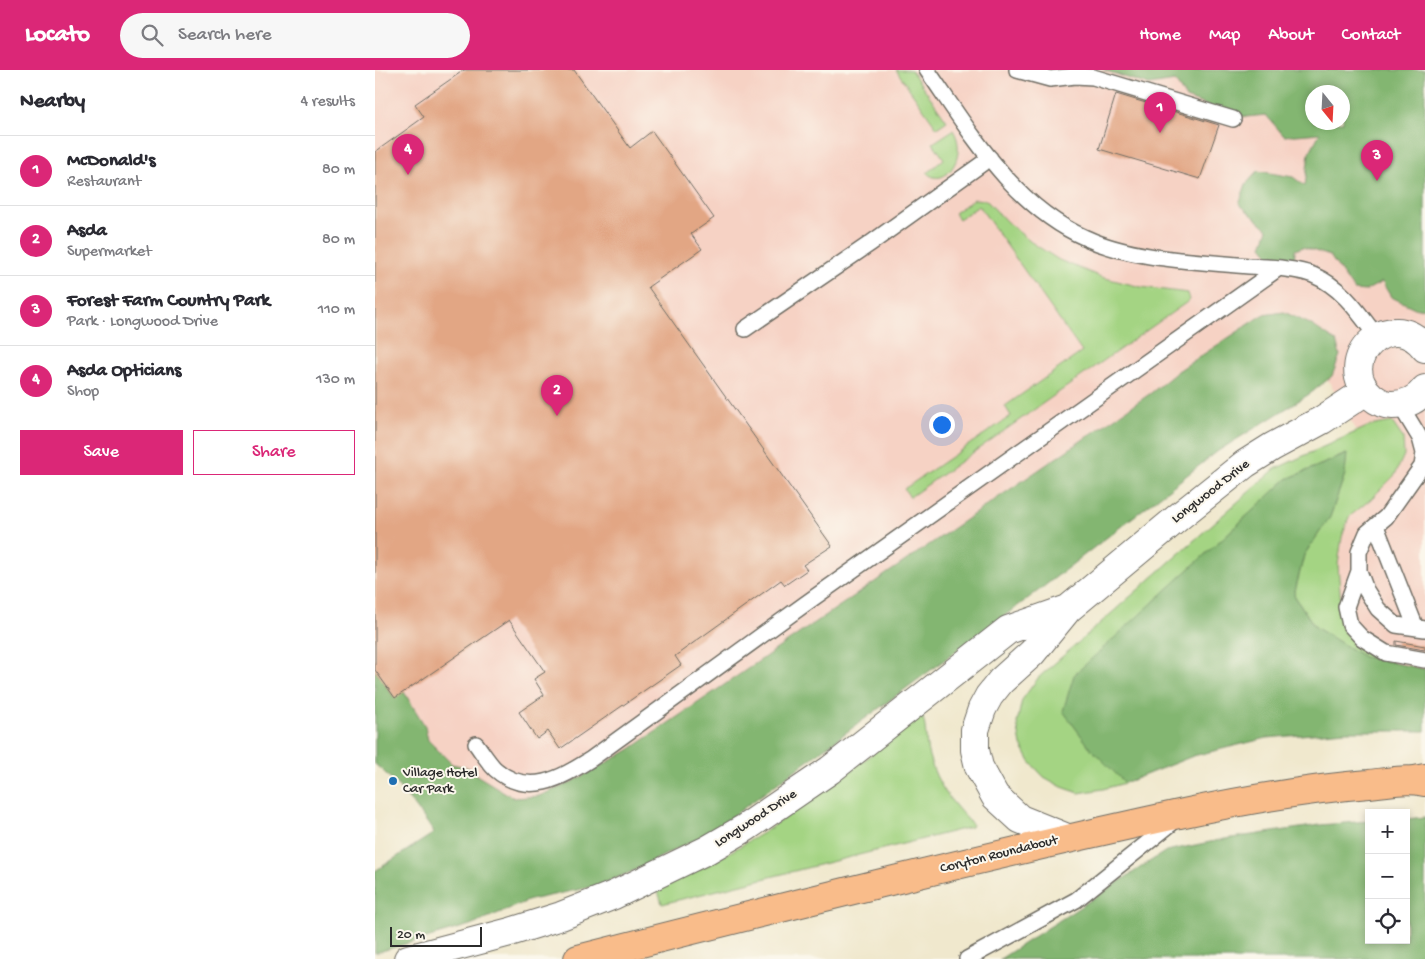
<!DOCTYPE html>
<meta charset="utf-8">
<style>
body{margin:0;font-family:"Gochi Hand",sans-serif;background:#f7f7f7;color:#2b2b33}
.controls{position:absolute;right:15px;bottom:15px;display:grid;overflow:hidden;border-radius:0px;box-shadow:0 2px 8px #0003}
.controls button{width:45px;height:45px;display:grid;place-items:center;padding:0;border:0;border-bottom:1px solid #e1e1e2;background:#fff;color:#2b2b33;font:25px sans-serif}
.compass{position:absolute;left:930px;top:15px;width:45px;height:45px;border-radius:50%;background:#fff;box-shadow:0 2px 8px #0003;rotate:162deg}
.scale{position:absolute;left:15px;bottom:12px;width:92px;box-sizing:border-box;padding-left:5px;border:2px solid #2b2b2b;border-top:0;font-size:14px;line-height:18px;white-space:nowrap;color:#2b2b2b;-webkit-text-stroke:4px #fbf7ec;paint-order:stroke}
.you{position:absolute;left:566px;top:354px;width:18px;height:18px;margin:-12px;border:4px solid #fff;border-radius:50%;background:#1a73e8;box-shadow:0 0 0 8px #1a73e833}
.badge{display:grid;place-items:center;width:32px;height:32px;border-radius:50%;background:#db2777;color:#fff;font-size:16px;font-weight:700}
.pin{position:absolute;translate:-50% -41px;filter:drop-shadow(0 1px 2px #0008)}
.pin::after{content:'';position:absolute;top:26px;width:18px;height:15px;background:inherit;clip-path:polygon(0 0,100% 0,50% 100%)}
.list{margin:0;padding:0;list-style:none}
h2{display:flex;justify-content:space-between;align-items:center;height:65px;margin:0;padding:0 20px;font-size:21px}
h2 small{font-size:16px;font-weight:400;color:#7c7c81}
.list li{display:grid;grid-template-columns:32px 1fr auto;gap:15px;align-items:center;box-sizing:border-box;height:70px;padding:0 20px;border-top:1px solid #e1e1e2}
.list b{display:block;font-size:19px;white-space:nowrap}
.list p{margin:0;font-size:16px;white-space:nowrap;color:#7c7c81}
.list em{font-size:16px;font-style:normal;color:#7c7c81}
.actions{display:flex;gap:10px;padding:15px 20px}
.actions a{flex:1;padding:11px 0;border:1px solid #db2777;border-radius:0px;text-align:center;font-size:18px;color:#db2777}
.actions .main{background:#db2777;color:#fff}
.icon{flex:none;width:28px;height:28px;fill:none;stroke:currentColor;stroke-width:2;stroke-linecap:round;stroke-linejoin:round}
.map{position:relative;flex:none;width:1050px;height:889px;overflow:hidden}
header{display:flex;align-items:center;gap:30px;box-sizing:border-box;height:70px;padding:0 25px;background:#db2777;color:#fff}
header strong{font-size:24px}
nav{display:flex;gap:28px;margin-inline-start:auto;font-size:18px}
.search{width:350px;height:45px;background:#f7f7f7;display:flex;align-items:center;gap:12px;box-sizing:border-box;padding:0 18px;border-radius:28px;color:#7c7c81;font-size:19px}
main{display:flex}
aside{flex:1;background:#fff}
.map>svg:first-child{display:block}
</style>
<header>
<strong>Locato</strong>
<div class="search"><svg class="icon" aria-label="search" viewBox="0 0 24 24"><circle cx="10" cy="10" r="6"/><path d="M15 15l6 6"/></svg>Search here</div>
<nav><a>Home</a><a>Map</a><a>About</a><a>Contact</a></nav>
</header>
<main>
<aside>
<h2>Nearby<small>4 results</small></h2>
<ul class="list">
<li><span class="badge">1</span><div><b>McDonald's</b><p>Restaurant</p></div><em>80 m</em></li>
<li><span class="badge">2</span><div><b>Asda</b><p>Supermarket</p></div><em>80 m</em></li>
<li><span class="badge">3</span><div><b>Forest Farm Country Park</b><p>Park · Longwood Drive</p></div><em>110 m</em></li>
<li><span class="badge">4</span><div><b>Asda Opticians</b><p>Shop</p></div><em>130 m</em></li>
</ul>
<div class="actions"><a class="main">Save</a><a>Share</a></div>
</aside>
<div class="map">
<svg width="1050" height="889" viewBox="0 0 1050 889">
<rect width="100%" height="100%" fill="#fbf7ec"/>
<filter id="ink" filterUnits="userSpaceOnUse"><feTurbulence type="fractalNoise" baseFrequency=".02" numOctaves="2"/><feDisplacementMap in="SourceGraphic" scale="10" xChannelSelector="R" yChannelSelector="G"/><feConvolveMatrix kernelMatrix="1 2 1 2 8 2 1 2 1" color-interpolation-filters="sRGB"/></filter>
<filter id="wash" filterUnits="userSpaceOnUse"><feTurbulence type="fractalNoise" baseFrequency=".0096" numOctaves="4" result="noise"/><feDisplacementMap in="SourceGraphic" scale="20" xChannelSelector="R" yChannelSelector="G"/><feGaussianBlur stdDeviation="1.12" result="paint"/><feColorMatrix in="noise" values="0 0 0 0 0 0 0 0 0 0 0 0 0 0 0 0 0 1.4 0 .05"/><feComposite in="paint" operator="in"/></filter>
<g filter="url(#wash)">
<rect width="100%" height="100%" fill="#f0e8cd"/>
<path fill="#f6d2c4" d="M 0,0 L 808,0 L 938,52 L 968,52 L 1050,221 L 1050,619 L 918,602 L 992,381 L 935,277 L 129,787 L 0,646 Z"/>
<path fill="#a4d483" stroke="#688057" d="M 521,0 L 536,0 L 572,51 L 562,58 Z
M 578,60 C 594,85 570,120 552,103 L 569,89 L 558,73 Z
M 599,129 L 611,130 L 632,152 L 656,172 L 684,190 L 726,207 L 766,217 L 813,223 L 815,230 L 535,427 L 529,419 L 636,346 L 630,336 L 707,282 L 604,136 L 584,149 L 579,143 Z
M 1017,352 L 1028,368 L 1029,385 L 1020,405 L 996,429 L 974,447 L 967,467 L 963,495 L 966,534 L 990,575 L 1020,593 L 989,587 L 940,557 L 919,525 L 929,485 L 955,447 L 970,404 L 971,384 L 912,409 L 771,539 L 716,679 L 750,713 L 728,719 L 704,723 L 687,717 L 669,707 L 655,692 L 646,675 L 642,653 L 647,630 L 663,608 L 900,399 L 994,356 Z
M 545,646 L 548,648 C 552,660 550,674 554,686 C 562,715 577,733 597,754 L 596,757 L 287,834 L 282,818 L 333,795 L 391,761 L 468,707 Z"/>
<path fill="#83b671" stroke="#57704e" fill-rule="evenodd" d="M 728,0 L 1050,0 L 1050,238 L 1042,239 L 1016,227 L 1007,212 L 990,221 L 979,220 L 955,186 L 928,177 L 920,180 L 919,195 L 901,193 L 887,176 L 893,159 L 864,134 L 871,114 L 883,101 L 918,107 L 930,116 L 934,83 L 945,63 L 909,66 L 891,45 L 871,47 L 853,43 L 811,28 L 800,11 L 774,15 ZM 938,22 L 968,22 L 968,52 L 938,52 Z
M 909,242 L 935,254 L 961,271 L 965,285 L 957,306 L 936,323 L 843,381 L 663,521 L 339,760 L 258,801 L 225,815 L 155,830 L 95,855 L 0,883 L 0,801 L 59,763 C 43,738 23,713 0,694 L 0,600 L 19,627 L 29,622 L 50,656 L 53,670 L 77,694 L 94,698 L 103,706 L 139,728 L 164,726 L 195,713 L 254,680 L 776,323 L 803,301 L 888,245 Z
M 972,384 L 970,404 L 955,447 L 929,485 L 919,525 L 940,557 L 989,587 L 1050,599 L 1050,661 L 970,661 L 892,668 L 818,686 L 750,713 L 716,679 L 688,641 L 699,605 L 912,409 Z
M 1050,747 L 1050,889 L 625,889 L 791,781 L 850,769 L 945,755 L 994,751 L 994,870 L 1031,870 L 1031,749 Z"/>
<g id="blocks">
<path fill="#e2a684" d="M 89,0 L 199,0 L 255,78 L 277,61 L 339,148 L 316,164 L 327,179 L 273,217 L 457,476 L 428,495 L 432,500 L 410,515 L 406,510 L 300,586 L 306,595 L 185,679 L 173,661 L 162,669 L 144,642 L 169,625 L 159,609 L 170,602 L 134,550 L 20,628 L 0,600 L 0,82 L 49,47 L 40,34 Z
M 741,24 L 844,55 L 825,109 L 724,79 Z
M 1021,571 L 1050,576 L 1050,580 L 1021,575 Z"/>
</g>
</g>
<g filter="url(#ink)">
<use href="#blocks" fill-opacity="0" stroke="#706d64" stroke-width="1"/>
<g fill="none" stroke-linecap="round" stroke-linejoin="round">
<g stroke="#706d64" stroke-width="18">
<path id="service" d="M 552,0 C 596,63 638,136 711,168 C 758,190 823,191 874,196 C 892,197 922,198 938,205 C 967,217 984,243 1002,267
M 642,0 L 675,9 L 700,6 L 718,7 L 858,49
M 370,259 L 496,173 L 615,88
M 1025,335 L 1045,368 L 1049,383 L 1047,396 L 1011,447 L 992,463 L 984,482 L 984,501 L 991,520 L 1003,539 L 1021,555 L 1050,559
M 1001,456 L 1041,558
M 984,501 L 971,537 L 975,555 L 987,568 L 1011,583 L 1050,590
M 101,674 C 107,682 113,692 120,699 C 153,728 186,708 216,689 L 430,534 L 904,198
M 592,889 L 701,830 L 802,749"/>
</g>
<g stroke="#706d64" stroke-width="30">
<path id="tertiary" d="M 1050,278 C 1016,234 957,291 996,326 C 1002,331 1009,335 1017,335 C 1030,335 1042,330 1050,319
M 692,768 L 645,749 L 620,726 L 604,697 L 600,680 L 600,660 L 607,639 L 614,626 L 626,611 L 657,583 L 693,539 L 806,445 L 870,394 L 897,377 L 947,350 L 991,321
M 33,889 L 135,862 L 186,846 L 239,825 L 332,780 L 370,758 L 455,700 L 633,560 L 693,539"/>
</g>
<g stroke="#706d64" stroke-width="30">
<path id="trunk" d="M 203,889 C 404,838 606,787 809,743 C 870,730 931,719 994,714 C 1012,712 1032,708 1050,712"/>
</g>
<g stroke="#706d64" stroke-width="30">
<path id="motorway" d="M 1040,710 L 1050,708"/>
</g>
<use href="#service" stroke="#fff" stroke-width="15"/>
<use href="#tertiary" stroke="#fff" stroke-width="28"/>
<use href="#trunk" stroke="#f9bc8a" stroke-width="28"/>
<use href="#motorway" stroke="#f9bc8a" stroke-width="28"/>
</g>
</g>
<circle fill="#1f6fb2" stroke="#fbf7ec" stroke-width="2" cx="18" cy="711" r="5"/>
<g text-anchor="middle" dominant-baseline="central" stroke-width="4" stroke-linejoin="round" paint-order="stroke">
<g font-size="14" fill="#2b2b2b" stroke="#fbf7ec">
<text transform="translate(836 422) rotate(-38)">Longwood Drive</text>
<text transform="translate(381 749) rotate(-33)">Longwood Drive</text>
<text transform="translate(624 785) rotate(-14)">Coryton Roundabout</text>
</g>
<g font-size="14" fill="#2b2b2b" stroke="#fbf7ec" text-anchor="start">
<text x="28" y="703">Village Hotel<tspan x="28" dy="16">Car Park</tspan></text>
</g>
</g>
</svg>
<div class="controls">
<button>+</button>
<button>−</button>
<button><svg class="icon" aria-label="locate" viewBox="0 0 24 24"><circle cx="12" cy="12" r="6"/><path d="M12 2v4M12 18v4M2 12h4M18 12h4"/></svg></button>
</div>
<svg class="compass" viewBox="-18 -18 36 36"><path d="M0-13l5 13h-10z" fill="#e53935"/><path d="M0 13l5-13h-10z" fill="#7c7c81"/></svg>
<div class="scale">20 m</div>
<div class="you"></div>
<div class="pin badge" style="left:785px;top:63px">1</div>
<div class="pin badge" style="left:182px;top:346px">2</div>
<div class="pin badge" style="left:1002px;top:111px">3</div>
<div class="pin badge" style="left:33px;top:105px">4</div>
</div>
</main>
